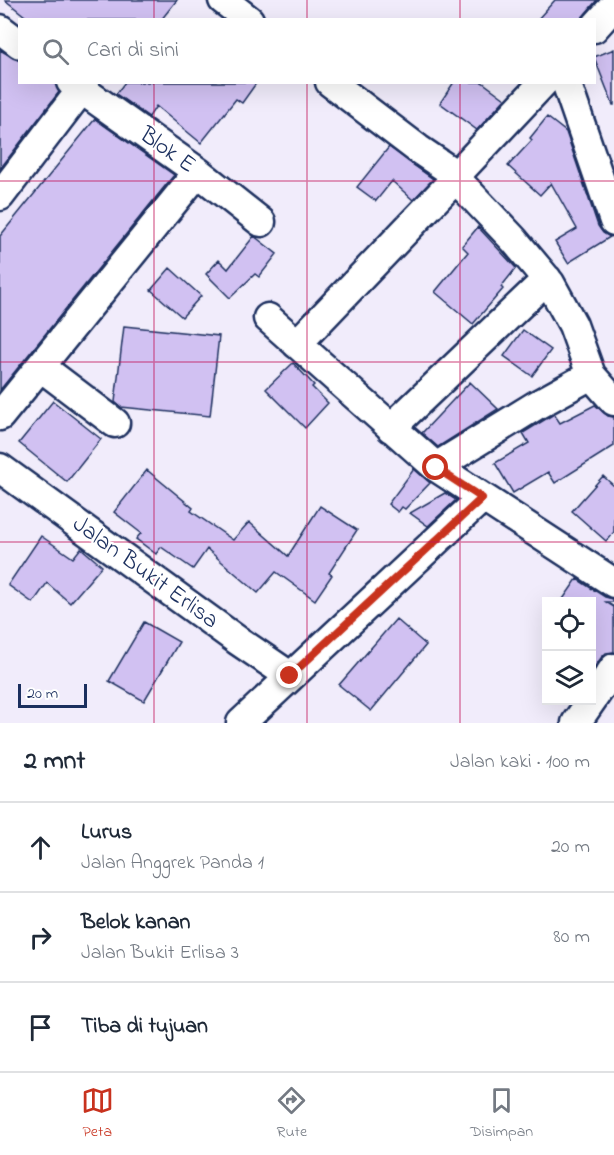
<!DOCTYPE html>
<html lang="id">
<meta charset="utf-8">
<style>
body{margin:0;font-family:"Indie Flower",sans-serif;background:#f6f6f7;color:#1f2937}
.controls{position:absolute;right:18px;bottom:18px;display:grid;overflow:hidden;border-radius:0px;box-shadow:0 6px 24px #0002}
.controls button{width:54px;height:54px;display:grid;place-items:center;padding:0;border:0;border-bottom:2px solid #e0e1e3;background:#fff;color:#1f2937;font:30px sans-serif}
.scale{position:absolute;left:18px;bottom:15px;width:69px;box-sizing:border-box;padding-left:6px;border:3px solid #1b2f5e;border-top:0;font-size:16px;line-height:21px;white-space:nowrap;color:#1b2f5e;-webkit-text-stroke:4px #fff;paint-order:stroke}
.stop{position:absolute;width:18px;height:18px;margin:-14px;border:4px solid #c8321e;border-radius:50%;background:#fff}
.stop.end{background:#c8321e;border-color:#fff;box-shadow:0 2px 6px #0008}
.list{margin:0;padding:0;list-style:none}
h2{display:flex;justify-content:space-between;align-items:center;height:78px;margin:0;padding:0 24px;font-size:26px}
h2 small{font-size:20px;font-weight:400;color:#747a83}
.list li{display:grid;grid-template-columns:39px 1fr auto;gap:18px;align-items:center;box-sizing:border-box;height:90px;padding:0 24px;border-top:2px solid #e0e1e3}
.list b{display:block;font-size:22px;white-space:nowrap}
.list p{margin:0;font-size:20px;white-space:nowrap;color:#747a83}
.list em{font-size:20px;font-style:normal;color:#747a83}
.icon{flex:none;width:33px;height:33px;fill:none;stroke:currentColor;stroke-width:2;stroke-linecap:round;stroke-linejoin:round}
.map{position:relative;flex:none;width:614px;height:723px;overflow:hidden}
.search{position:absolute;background:#fff;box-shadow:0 6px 24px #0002;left:18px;right:18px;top:18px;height:66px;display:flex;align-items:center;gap:15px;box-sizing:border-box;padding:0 21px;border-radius:0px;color:#747a83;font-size:22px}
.sheet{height:348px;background:#fff}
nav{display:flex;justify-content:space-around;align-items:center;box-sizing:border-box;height:84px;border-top:2px solid #e0e1e3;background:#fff;font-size:16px;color:#747a83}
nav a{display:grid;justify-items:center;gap:3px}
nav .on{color:#c8321e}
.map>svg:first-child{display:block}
</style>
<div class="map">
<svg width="614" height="723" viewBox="0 0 614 723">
<rect width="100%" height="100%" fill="#f1ecfb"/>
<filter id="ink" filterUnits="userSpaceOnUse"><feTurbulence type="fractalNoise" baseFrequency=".0167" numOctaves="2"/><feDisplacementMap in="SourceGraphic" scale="12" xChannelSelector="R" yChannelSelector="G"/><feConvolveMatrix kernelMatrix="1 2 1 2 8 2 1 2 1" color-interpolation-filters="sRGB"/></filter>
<g filter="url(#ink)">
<path fill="#d1c1f2" stroke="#1b2f5e" stroke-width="1.5" d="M 5,0 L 177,0 L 161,20 L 30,20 Z
M 555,0 L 597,0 L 580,20 L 537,20 Z
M 614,49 L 614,105 L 613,105 L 594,57 Z
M 0,50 L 20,61 L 20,82 L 55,82 L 59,92 L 0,169 Z
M 125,82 L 257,82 L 242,103 L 236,99 L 201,143 L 156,106 L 149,117 L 116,94 Z
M 454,82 L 482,82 L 505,99 L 477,130 L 440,103 Z
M 547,117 L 566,132 L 598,226 L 603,233 L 610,237 L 568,263 L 555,242 L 577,229 L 551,183 L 540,195 L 508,166 L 532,140 L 530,138 Z
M 95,119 L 174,175 L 0,390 L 0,236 Z
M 389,147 L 433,179 L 413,200 L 392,181 L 376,201 L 357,187 Z
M 478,227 L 516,268 L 501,287 L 503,289 L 473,324 L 435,292 L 468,252 L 462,246 Z
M 254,236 L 277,254 L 259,277 L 255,274 L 230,298 L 206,274 L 219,260 L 228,269 Z
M 170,268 L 201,296 L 182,317 L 151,290 Z
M 124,326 L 219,336 L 210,416 L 121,407 L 115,402 Z
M 523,330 L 551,350 L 532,376 L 504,356 Z
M 293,363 L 314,385 L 312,387 L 328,403 L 305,428 L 266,389 Z
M 470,382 L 498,409 L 438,447 L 422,433 Z
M 53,401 L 101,439 L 67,482 L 19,443 Z
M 595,405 L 608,416 L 614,417 L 614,446 L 555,483 L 548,472 L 513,493 L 495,463 L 529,443 L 523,433 L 554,414 L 560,423 Z
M 414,469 L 430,483 L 405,509 L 402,507 L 398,512 L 388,504 Z
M 147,470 L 193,508 L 191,511 L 233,540 L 249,522 L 288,556 L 320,506 L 357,530 L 329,573 L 332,575 L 315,600 L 276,572 L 258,593 L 207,549 L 193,569 L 161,547 L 156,554 L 136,539 L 141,533 L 114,512 Z
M 603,476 L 614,486 L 614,532 L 606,541 L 572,511 Z
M 445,493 L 456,500 L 428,526 L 410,513 Z
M 41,536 L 73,558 L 81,548 L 102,566 L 70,603 L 47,583 L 33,603 L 8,585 Z
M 577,579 L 605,597 L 614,599 L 614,602 L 606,602 L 614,607 L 614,652 L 606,653 L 601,658 L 591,672 L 591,602 L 561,602 Z
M 396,619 L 426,645 L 371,711 L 339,685 Z
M 144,622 L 179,642 L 144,701 L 109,681 Z"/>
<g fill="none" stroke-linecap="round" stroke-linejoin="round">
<g stroke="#1b2f5e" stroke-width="33">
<path id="minor" d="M 223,0 L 249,20
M 594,28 L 614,6
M 0,29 L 20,44
M 71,82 L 198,172 L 261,222
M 544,82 L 461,170 L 458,176 L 458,181 L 514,240 L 550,283 L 573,325 L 591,375 L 614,401
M 566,82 L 614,221
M 0,196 L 81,90
M 268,318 L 436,467 L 614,583
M 297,344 L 458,176 L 418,149 L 330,82
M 41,367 L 115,423
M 0,416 L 198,172
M 391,428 L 547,279
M 436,467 L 535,406 L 591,375
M 0,468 L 237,640 L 290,676
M 241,723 L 482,498
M 576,723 L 614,668"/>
</g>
<use href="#minor" stroke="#fff" stroke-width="28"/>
</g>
</g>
<g fill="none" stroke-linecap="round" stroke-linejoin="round" filter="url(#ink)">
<path stroke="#c8321e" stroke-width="8" d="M 290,676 L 482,498 L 436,468"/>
</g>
<path fill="none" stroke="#c2185b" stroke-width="1.5" stroke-opacity="0.55" d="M 154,0 L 154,20M 307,0 L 307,20M 460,0 L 460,20M 154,82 L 154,723M 307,82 L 307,723M 460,82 L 460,723M 0,181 L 614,181M 0,362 L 614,362M 0,542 L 614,542"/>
<g text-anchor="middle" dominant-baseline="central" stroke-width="4.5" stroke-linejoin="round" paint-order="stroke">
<g font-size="24" fill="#1b2f5e" stroke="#fff">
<text transform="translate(167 151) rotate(35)">Blok E</text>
<text transform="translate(145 573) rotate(36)">Jalan Bukit Erlisa</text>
</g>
</g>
</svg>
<div class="controls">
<button><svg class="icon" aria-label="locate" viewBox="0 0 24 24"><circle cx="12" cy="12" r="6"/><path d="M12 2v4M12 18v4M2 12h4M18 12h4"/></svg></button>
<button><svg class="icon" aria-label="layers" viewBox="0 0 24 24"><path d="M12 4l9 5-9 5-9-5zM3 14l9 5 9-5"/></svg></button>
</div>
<div class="scale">20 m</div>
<div class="stop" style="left:436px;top:468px"></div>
<div class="stop end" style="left:290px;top:676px"></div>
<div class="search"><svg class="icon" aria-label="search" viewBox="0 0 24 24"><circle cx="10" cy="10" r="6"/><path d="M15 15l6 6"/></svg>Cari di sini</div>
</div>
<section class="sheet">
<h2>2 mnt<small>Jalan kaki · 100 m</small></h2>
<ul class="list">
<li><svg class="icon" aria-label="ahead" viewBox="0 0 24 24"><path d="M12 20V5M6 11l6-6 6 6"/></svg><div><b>Lurus</b><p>Jalan Anggrek Panda 1</p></div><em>20 m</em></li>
<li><svg class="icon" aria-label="right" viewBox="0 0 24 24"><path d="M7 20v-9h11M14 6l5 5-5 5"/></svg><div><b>Belok kanan</b><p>Jalan Bukit Erlisa 3</p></div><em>80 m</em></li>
<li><svg class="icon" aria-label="arrive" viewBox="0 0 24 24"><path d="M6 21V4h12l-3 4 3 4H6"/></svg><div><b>Tiba di tujuan</b></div></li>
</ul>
</section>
<nav>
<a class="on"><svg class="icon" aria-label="map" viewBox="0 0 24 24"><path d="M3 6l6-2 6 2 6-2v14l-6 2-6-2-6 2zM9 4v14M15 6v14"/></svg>Peta</a>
<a><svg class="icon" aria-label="directions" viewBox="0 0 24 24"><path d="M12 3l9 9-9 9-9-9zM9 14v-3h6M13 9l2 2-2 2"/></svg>Rute</a>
<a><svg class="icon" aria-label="saved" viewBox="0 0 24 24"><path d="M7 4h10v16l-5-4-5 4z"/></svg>Disimpan</a>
</nav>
